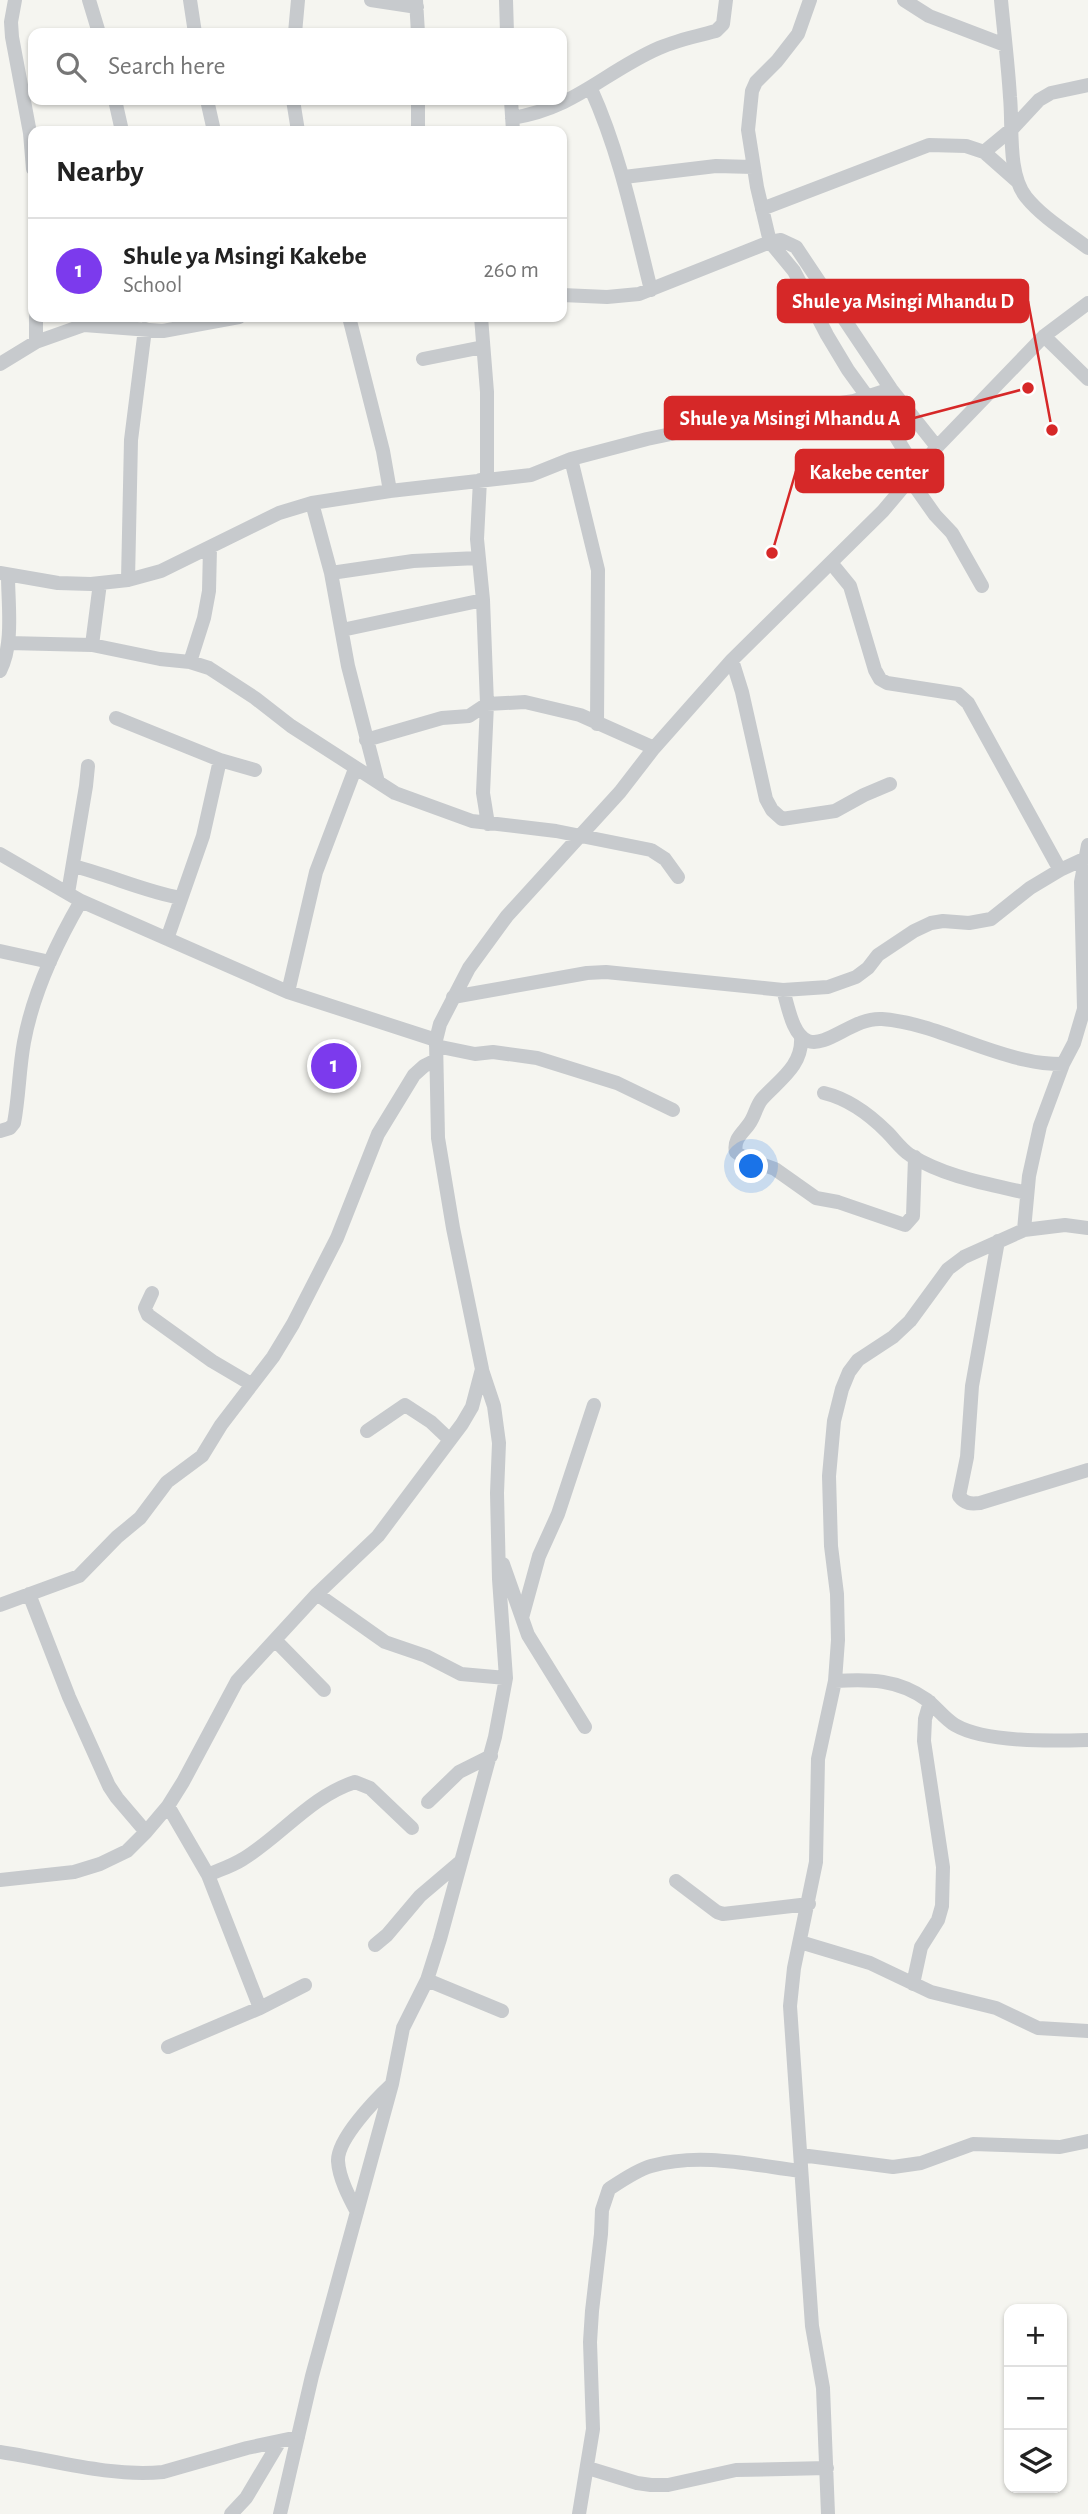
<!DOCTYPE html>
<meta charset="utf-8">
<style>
body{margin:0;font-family:"Alegreya Sans",sans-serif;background:#f6f6f6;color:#222}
.controls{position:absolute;right:21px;bottom:21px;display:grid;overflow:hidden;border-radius:14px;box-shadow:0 2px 5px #0004}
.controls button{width:63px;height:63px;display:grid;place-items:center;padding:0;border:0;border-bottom:2px solid #e0e0e0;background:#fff;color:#222;font:35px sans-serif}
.you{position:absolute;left:752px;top:1167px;width:24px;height:24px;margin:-18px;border:5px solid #fff;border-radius:50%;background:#1a73e8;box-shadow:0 0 0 10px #1a73e833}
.badge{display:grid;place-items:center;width:46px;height:46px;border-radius:50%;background:#7c3aed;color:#fff;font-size:23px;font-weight:700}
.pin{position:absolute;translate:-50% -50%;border:4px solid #fff;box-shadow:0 2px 7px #0006}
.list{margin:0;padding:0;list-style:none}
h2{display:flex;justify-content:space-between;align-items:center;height:91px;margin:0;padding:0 28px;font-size:30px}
h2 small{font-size:23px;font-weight:400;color:#767676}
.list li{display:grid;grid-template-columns:46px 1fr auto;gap:21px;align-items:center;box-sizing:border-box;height:105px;padding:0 28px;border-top:2px solid #e0e0e0}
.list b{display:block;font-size:26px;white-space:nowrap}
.list p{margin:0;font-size:23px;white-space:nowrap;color:#767676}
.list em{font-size:23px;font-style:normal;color:#767676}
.icon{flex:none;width:38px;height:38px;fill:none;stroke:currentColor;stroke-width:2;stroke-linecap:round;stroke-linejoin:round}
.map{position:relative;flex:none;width:1088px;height:2514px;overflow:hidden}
.search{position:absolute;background:#fff;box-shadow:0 2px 5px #0004;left:28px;top:28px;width:539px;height:77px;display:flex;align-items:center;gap:18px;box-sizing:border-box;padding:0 24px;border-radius:14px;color:#767676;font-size:26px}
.panel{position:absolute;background:#fff;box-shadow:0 2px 5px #0004;left:28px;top:126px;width:539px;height:196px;border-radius:14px}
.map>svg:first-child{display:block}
</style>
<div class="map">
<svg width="1088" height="2514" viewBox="0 0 1088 2514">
<rect width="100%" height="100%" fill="#f5f5f0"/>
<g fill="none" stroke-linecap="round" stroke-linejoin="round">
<path stroke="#c7cacd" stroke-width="14" d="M 15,0 L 11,22 L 12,37 L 30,133 L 33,169
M 89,0 L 99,33
M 190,0 L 195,33
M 371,0 L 417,7
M 416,0 L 418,33
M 506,0 L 507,33
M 810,0 L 798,34 L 777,61 L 756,82 L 752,91 L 748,130 L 757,187 L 770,242 L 794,271 L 827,335 L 848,370 L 893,432 L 918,473
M 904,0 L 929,16 L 1005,45
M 1001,0 C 1004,32 1008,64 1010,97 C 1013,126 1007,173 1026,197 C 1042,217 1067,232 1088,248
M 295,33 L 298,0
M 591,89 C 620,153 634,222 651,290
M 115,100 L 122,131
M 207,100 L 214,131
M 293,100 L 298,131
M 511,100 L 513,131
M 512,118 C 576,108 604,72 659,48 C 677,40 697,36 716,31 L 723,24 L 726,0
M 418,131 L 418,100
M 984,152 L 1013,128 L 1039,100 L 1051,93 L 1088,85
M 624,177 L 716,166 L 753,167
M 762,209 L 929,145 L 966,146 L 984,152 L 1018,182
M 562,295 L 607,297 L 639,294 L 770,242 L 781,240 L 796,247 L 891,389 L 937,447
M 36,317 L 36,342
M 349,317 L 383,451 L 390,491
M 481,317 L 487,392 L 487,479
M 1044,336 L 1088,379
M 423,359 L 483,347
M 0,364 L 36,342 L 84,325 L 163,331 L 239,317
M 571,459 L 598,570 L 597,724
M 480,480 L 477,539 L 483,600 L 487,704 L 483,793 L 488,824
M 911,481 L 935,515 L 952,533 L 982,586
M 312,503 L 331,573 L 348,666 L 378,782
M 832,564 L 850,586 L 875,670 L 880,679 L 887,683 L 958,694 L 968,703 L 1060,870
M 0,573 L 58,583 L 91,584 L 128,580 L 161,571 L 279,513 L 312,503 L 390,491 L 531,475 L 571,459 L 647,439 L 762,415 L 854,401 L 891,389
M 331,573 L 413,561 L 478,558
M 128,580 L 131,440 L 145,329
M 342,630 L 483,600
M 8,643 L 92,645 L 160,659 L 190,662 L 209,668 L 255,698 L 291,726 L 395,793 L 472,821 L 556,831 L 651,850 L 665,859 L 678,877
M 92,645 L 100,583
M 732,660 L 742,692 L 766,799 L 772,810 L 782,819 L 835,811 L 864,795 L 890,784
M 190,662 L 204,618 L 209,591 L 210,548
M 0,671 C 14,644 8,605 8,575
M 116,718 L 220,760 L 255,770
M 366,740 L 442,718 L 469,716 L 487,704 L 525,702 L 580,715 L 654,748
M 0,854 L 81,901 L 288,992 L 436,1040
M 73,866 C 110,875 143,891 181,898
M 68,893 L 86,786 L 88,766
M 167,939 L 203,836 L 220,760
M 0,951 L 50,962
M 783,990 C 788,1005 792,1035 808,1041 C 827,1048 854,1017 882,1019 C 932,1023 977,1050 1026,1060 C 1038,1063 1050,1064 1063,1064
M 288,992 L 316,872 L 355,769
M 453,997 L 587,973 L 606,972 L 783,990 L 828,987 L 856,977 L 868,968 L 878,955 L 914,931 L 931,923 L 943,921 L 969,923 L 991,919 L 1030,888 L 1060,870 L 1088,857
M 801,1037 C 803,1066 779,1080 762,1099 C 756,1106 755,1116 749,1124 C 743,1133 733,1139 736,1152 L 744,1158 L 775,1169 L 816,1198 L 838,1202 L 905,1225 L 913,1216 L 915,1157
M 436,1046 L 475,1054 L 493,1052 L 537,1058 L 617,1083 L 673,1110
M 824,1093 C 849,1099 869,1114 887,1132 C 895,1140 901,1149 910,1155 C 945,1177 988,1184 1027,1193
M 0,1131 L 10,1128 L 14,1123 C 19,1097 19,1069 24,1042 C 33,993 56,944 81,901
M 1024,1230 L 1029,1176 L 1040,1126 L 1063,1064 L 1074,1043 L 1084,1009 L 1081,882 L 1088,845
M 998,1241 L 972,1386 L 967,1457 L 959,1496 C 965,1504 971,1504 980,1503 L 1088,1470
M 152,1293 L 145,1308 L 148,1315 L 212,1361 L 251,1384
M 367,1431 L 405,1405 L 431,1422 L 450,1440
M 503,1564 L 528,1635 L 585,1727
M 29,1594 L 69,1697 L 109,1786 L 117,1798 L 146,1832
M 317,1594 L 385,1642 L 426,1656 L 461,1674 L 506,1678
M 0,1605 L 79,1576 L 117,1537 L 140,1518 L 167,1482 L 202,1456 L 221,1425 L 273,1357 L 293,1324 L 337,1238 L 378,1134 L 414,1075 L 424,1066 L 436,1060
M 522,1618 L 539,1556 L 558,1514 L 594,1405
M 276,1641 L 324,1690
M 835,1681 C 869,1679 898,1679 927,1700 C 937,1708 945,1719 955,1725 C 986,1743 1053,1741 1088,1740
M 428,1802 L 459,1772 L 491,1756
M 168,1806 L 208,1875 L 260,2008
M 208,1875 C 219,1870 232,1866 243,1859 C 281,1836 311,1796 355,1782 L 370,1788 L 412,1828
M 0,1880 L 74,1872 L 100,1864 L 127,1851 L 146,1832 L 168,1806 L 183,1782 L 237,1681 L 317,1594 L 378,1536 L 462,1424 L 472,1407 L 482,1369 L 453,1228 L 438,1138 L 436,1040 L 440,1024 L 469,968 L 507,916 L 620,792 L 654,748 L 732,660 L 883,511 L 937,447 L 1044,336 L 1088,303
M 676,1881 L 717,1912 L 723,1914 L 809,1904
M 800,1942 L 870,1963 L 931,1992 L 996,2008 L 1038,2028 L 1088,2031
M 375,1945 L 387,1935 L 420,1896 L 460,1862
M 427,1980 L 502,2011
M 913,1984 L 921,1947 L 938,1920 L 942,1906 L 943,1867 L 924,1741 L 925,1719 L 930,1702
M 168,2047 L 260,2008 L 305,1985
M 801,2155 L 893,2167 L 921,2163 L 973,2144 L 1060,2147 L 1088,2141
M 357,2212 C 349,2197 339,2178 338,2161 C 337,2139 376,2099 391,2085
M 0,2452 C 54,2460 108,2477 163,2472 L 247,2448 L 298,2437
M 588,2468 L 637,2483 L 651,2485 L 668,2485 L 736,2470 L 827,2468
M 231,2514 L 246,2498 L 280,2441
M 280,2514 L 312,2376 L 392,2084 L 403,2028 L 427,1980 L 440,1939 L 495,1737 L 506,1678 L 499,1579 L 497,1493 L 499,1443 L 494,1406 L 482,1370
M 579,2514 L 593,2429 L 590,2342 L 592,2311 L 601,2234 L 602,2210 L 609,2189 C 621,2181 637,2170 651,2166 C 701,2152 752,2165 801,2171
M 828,2514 L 823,2388 L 812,2326 L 790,2006 L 794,1968 L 816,1862 L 818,1759 L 835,1681 L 838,1640 L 837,1594 L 831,1546 L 829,1476 L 834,1421 L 842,1389 L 849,1372 L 858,1360 L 893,1337 L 910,1321 L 948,1269 L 964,1257 L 1024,1230 L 1065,1225 L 1088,1228"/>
</g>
<path fill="none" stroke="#d62828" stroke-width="2.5" d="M1052 430L1028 301M1028 388L914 418M772 553L796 471"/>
<g fill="#d62828" stroke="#fff" stroke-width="2.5">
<circle cx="1052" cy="430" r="7"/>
<circle cx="1028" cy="388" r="7"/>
<circle cx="772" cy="553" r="7"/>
</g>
<g fill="#d62828" stroke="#d62828" stroke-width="2.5">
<rect x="778" y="280" width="250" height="42" rx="7"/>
<rect x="665" y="397" width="249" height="42" rx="7"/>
<rect x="796" y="450" width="147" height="42" rx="7"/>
</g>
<g font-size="21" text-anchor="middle" font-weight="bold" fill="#fff">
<text x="903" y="308">Shule ya Msingi Mhandu D</text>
<text x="790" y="425">Shule ya Msingi Mhandu A</text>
<text x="869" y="479">Kakebe center</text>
</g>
</svg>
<div class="controls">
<button>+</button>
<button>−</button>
<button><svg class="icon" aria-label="layers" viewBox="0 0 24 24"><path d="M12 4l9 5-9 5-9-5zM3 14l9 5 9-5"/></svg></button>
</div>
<div class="you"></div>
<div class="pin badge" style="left:334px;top:1066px">1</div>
<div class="search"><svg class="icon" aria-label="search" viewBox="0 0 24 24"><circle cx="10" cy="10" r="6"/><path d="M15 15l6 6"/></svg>Search here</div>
<section class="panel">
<h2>Nearby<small></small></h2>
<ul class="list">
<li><span class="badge">1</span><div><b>Shule ya Msingi Kakebe</b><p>School</p></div><em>260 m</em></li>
</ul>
</section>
</div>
